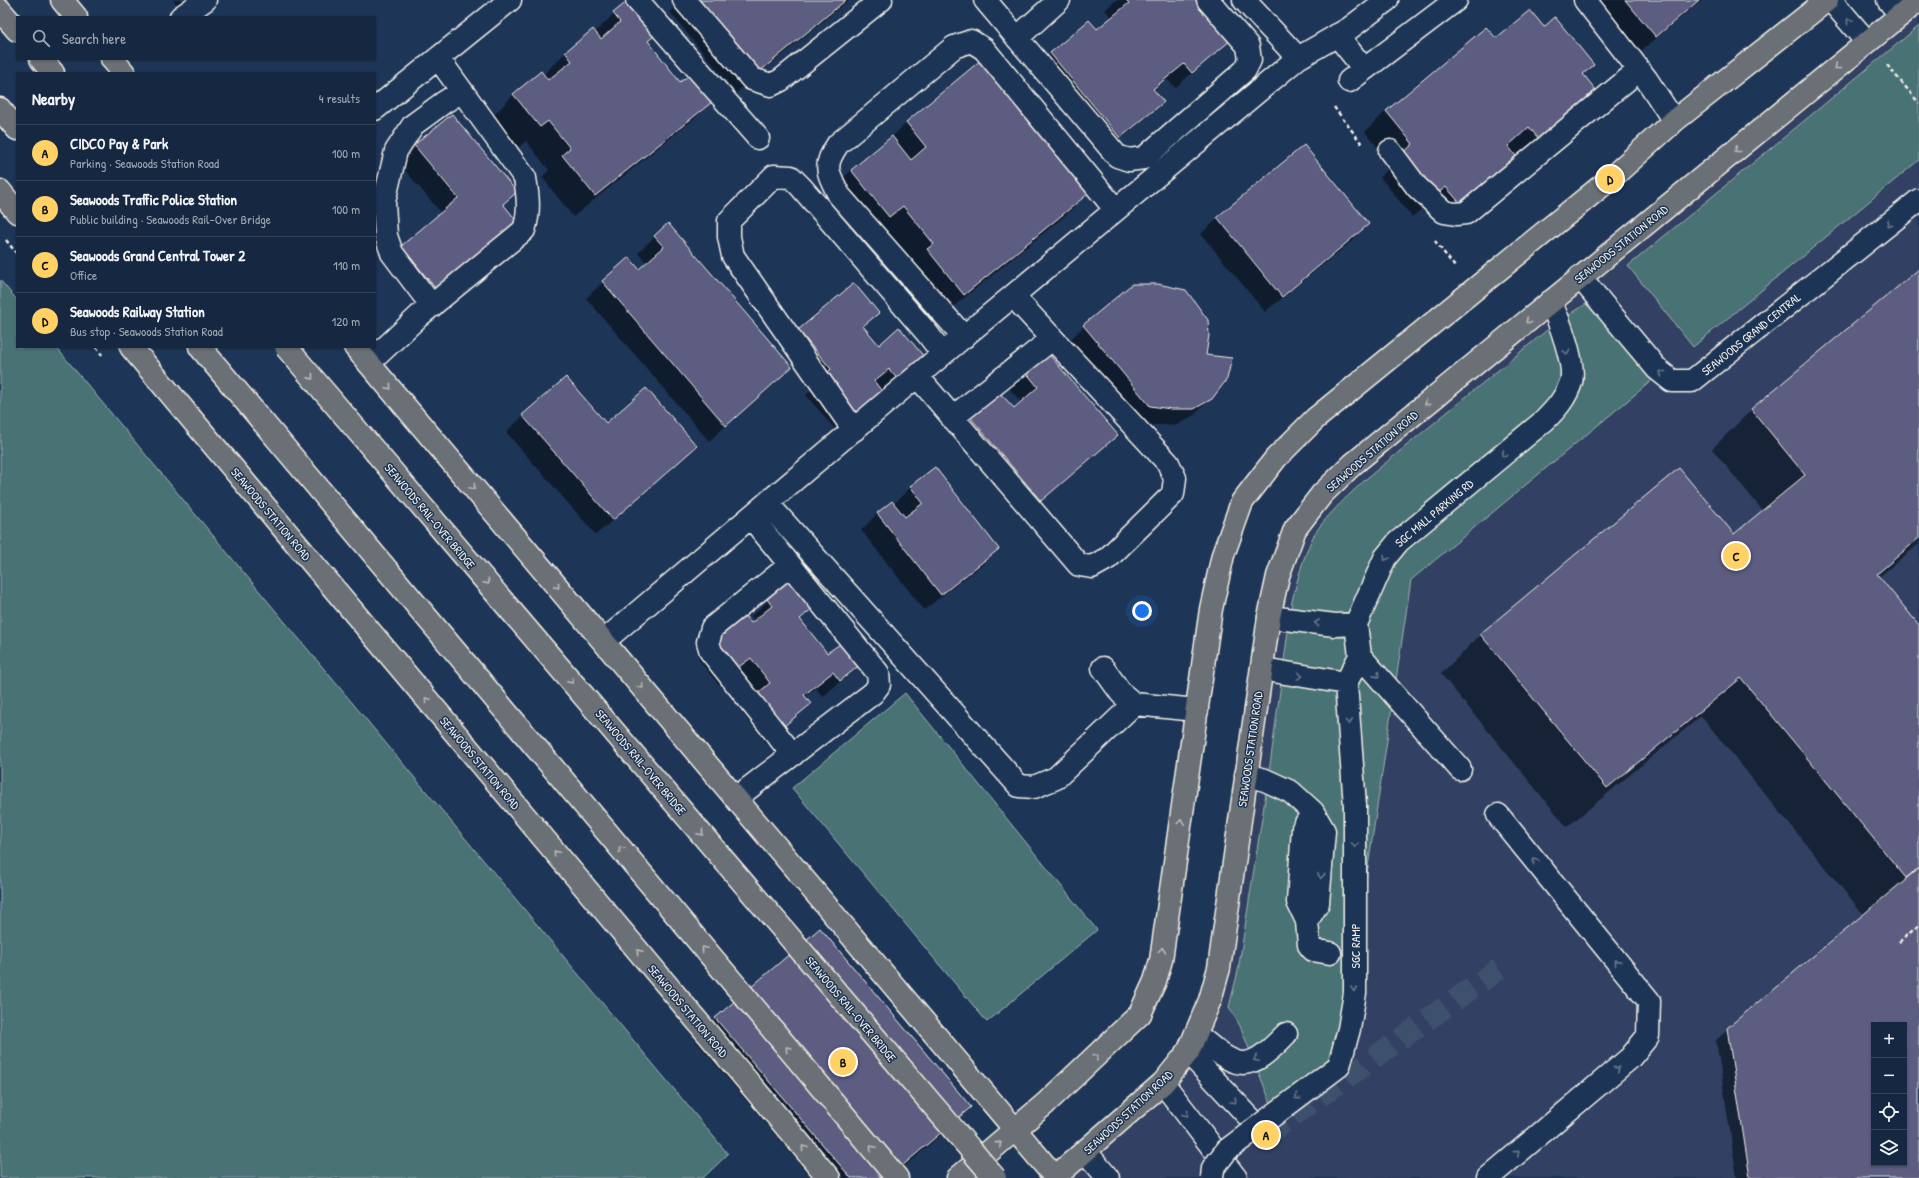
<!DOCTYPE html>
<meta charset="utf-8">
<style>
body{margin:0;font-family:"Patrick Hand",sans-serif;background:#1f3048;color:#f1f3f6}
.controls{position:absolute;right:12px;bottom:12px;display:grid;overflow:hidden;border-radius:0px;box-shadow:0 1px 3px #0004}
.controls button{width:36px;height:36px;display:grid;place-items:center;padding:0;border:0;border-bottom:1px solid #35445a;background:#162841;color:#f1f3f6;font:20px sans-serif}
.you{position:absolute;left:1142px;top:611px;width:14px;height:14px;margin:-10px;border:3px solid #fff;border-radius:50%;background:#1a73e8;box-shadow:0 0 0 6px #1a73e833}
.badge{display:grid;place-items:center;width:26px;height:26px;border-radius:50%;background:#ffd166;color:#111;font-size:13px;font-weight:700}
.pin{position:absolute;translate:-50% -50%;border:2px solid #fff;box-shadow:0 1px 4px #0006}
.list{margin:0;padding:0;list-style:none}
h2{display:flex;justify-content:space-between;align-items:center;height:52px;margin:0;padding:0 16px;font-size:17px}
h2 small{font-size:13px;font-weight:400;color:#9ea6b1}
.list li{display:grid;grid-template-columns:26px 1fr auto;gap:12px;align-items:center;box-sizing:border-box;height:56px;padding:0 16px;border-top:1px solid #35445a}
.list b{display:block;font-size:15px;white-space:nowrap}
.list p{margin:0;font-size:13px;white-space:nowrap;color:#9ea6b1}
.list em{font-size:13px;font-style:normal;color:#9ea6b1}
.icon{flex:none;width:22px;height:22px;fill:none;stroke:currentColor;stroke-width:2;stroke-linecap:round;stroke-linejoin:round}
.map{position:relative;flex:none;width:1919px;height:1178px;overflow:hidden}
.search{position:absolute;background:#162841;box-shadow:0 1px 3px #0004;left:16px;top:16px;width:360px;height:44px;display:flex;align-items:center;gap:10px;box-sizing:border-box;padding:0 14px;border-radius:0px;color:#9ea6b1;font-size:15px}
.panel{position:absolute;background:#162841;box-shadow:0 1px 3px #0004;left:16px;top:72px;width:360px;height:276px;border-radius:0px}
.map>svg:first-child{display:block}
</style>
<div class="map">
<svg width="1919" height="1178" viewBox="0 0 1919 1178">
<rect width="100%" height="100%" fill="#1d3557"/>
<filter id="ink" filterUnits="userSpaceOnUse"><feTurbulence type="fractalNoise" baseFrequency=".025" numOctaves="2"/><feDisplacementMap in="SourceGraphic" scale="8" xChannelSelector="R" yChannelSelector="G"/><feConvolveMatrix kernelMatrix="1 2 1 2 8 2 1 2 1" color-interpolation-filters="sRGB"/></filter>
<g filter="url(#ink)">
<path fill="#304163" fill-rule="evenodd" d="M 1919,0 L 1919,1178 L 1057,1178 L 1163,1083 L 1210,1000 L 1269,617 L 1322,494 ZM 1874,1025 L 1904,1025 L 1904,1163 L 1874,1163 Z"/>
<path fill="#497275" stroke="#9eb2ae" d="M 1919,26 L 1919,160 L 1693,347 L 1628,266 Z
M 0,280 L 17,300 L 17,347 L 56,347 L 728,1154 L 703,1178 L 0,1178 Z
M 1586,304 L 1656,377 L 1411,580 L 1340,1054 L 1274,1111 L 1240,1026 L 1229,1007 L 1238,971 L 1268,780 L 1292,601 C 1297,581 1303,558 1312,539 C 1321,520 1350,494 1366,479 L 1552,326 Z
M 905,693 L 1097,930 L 987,1022 L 792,788 Z"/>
<path fill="#0007" fill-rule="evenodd" d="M 173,0 L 185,0 L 178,6 Z
M 682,0 L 849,0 L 736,93 L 670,12 Z
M 1116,0 L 1196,0 L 1229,39 L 1175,88 L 1167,79 L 1153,91 L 1162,102 L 1146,118 L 1103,153 L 1034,70 L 1050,53 L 1089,21 L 1097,31 L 1112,18 L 1105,10 Z
M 1586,0 L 1701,0 L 1634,57 Z
M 614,14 L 660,29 L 647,42 L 680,84 L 715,98 L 694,119 L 573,217 L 542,177 L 549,170 L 526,141 L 518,148 L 493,116 L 514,94 L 543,75 L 565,53 L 592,31 L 594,33 Z
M 1486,28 L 1496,40 L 1544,28 L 1592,65 L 1582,75 L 1595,90 L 1574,111 L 1517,159 L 1515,156 L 1494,177 L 1438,224 L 1424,207 L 1412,217 L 1380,177 L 1392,165 L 1365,132 L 1386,111 Z
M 452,115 L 515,192 L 503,205 L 423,309 L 385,263 L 441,213 L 398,162 Z
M 907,122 L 1088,193 L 1067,214 L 942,316 L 912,265 L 881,226 L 868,237 L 830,191 L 851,170 L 892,137 Z
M 1304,146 L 1368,224 L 1352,241 L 1265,312 L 1201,234 L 1218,218 Z
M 655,236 L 791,367 L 709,441 L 586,298 L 629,258 L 639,270 L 647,263 L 638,253 Z
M 1919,270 L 1919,544 L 1879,577 L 1919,627 L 1919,1178 L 1737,1178 L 1716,1040 L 1864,915 L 1701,716 L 1567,827 L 1441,674 L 1480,635 L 1679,470 L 1733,536 L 1763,511 L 1712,449 L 1751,410 ZM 1874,1025 L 1904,1025 L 1904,1163 L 1874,1163 Z
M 877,313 L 863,327 L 879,347 L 925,359 L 838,433 L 806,395 L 815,386 L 783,347 L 799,331 Z
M 1084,326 L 1205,356 L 1211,398 L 1194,415 L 1177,425 L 1154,425 L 1133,422 L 1068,342 Z
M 1025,370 L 1117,435 L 1100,451 L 1024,516 L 954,434 L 971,418 L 1013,410 L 1022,403 L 1008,387 Z
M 565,378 L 606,424 L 695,446 L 596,535 L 506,432 Z
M 935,468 L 998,549 L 982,565 L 924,610 L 861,530 L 877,514 L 892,502 L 894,504 L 911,487 Z
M 792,580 L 813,606 L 799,620 L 827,655 L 859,664 L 823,697 L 816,688 L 804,697 L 809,704 L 766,743 L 741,711 L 753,699 L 734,673 L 719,685 L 698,659 L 715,643 L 755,621 L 751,616 Z
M 716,1019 L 970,1107 L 949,1128 L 891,1178 L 812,1178 L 695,1040 Z"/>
<path fill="#5c5d80" stroke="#f4f1e8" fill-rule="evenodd" d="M 629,0 L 662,29 L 648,41 L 680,82 L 695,71 L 717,98 L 595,196 L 562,155 L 570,148 L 548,121 L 540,127 L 513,94 L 541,71 L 548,80 L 572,61 L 565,52 L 593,29 L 601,39 L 620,22 L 613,13 Z
M 698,0 L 846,0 L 758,73 Z
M 1126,0 L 1198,0 L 1231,40 L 1192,73 L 1184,64 L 1153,89 L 1164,102 L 1120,138 L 1050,53 L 1089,20 L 1097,29 L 1129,3 Z
M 1625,0 L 1699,0 L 1656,37 Z
M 1530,10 L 1544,27 L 1555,17 L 1594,65 L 1583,74 L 1596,90 L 1538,138 L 1529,127 L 1508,146 L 1516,156 L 1460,203 L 1446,187 L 1434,196 L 1400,156 L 1413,144 L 1386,111 L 1486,27 L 1496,38 Z
M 981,60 L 1089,193 L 964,295 L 927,249 L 934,244 L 903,206 L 889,217 L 851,170 L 892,136 L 911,160 L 926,147 L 906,122 Z
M 452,114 L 517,192 L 503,204 L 521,226 L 440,294 L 401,246 L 458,198 L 414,145 Z
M 1304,145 L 1369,224 L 1282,297 L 1217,217 Z
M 668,223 L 792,367 L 726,426 L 602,281 L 629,257 L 639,269 L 664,247 L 654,236 Z
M 1919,269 L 1919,538 L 1877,574 L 1919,625 L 1919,867 L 1906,878 L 1741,678 L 1607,788 L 1480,634 L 1679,468 L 1734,534 L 1805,475 L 1751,409 Z
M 854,283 L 879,313 L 863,326 L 879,345 L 899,327 L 926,359 L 899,381 L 889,369 L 874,381 L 884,394 L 855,418 L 822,378 L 831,369 L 798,330 Z
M 1132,284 L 1158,284 L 1186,290 L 1208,320 L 1209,335 L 1206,355 L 1232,358 L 1227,379 L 1212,399 L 1194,409 L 1171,409 L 1150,406 L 1083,325 Z
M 1046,351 L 1118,435 L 1041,501 L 970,417 L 999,392 L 1014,408 L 1038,387 L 1024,370 Z
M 566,377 L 606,423 L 646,388 L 697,446 L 613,520 L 522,415 Z
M 935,467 L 999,549 L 941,595 L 877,513 L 892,501 L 905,517 L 923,503 L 910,486 Z
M 792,578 L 815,606 L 800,619 L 827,653 L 843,642 L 861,664 L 840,681 L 833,672 L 804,695 L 811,704 L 783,727 L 757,694 L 770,683 L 751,658 L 736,669 L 714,642 L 745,616 L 751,623 L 772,606 L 767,599 Z
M 1919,868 L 1919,1178 L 1750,1178 L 1727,1028 ZM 1874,1025 L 1904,1025 L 1904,1163 L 1874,1163 Z
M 820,928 L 971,1107 L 888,1178 L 851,1178 L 715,1018 Z"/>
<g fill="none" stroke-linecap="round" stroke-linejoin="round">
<path stroke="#3d516d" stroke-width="22" stroke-dasharray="22 11" stroke-linecap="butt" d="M 1266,1135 L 1500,968"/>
<g stroke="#f4f1e8" stroke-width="25">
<path id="minor" d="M 637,0 L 758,138
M 684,0 L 752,79 L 771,85 L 781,80 L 881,0
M 985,0 L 1117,156 L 1129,160 L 1144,158 L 1245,70 L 1250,60 L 1248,46 L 1208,0
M 1585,0 L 1647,80 L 1674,121
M 1831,0 L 1867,42
M 1888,0 L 1901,15
M 181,17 L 205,0
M 1337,35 L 1364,69
M 1017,38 L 1059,0
M 1298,58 L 1350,28 L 1387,0
M 1349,81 L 1456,0
M 375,109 L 510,0
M 1390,151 L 1417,187 L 1444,212 L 1456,214 L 1466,213 L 1639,70
M 1580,277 L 1657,369 L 1672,381 L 1692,381 L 1919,200
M 432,306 L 392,253 L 386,236 L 384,202 L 396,151 L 413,125 L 443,103 L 462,91
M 964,337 L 839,195 C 828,172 822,167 838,144 L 954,47 L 971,41 L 984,49 L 1115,209
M 369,363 L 419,316 L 524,230 C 530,212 528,196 525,178 L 438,58
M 917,376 L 1079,565 L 1092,567 L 1108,558 L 1173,494 L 1175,478 L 1168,463 L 1013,296
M 952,418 L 1052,339
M 854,430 L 733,256 L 729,237 L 729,221 L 774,176 L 791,177 L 801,187 L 927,333 L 943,354
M 767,503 L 1019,786 L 1034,787 L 1056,778 L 1134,704 L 1197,710
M 790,565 L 712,628 L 708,642 L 711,652 L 793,755
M 1269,617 L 1335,625 L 1356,624
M 604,641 L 943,354 L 1298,58 L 1244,0
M 1103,668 L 1121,693 L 1134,704
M 1262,669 L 1346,683
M 1460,769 L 1360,656 L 1356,624 L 1385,558 L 1398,542 L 1545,420 C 1556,409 1566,398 1571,382 C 1576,365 1559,319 1550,302
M 1246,775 L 1265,780 L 1291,792 L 1313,812 L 1324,831 L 1318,903 L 1307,921
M 736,798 L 873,693 L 879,685 L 878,673 L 751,517
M 1355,806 L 1346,683 L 1360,656
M 1313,812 L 1303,828 L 1298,902 L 1307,921 L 1309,945 L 1313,950 L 1330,953
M 1196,1034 C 1237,1069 1246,1076 1286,1034
M 1188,1052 L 1266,1135
M 1163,1083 L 1236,1178
M 1085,1151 L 1108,1178
M 1488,1178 L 1630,1058 L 1648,1036 L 1649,1001 L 1498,815"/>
</g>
<g stroke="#f4f1e8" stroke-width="25">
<path id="major" d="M 62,0 L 76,17
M 0,10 L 17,30
M 41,59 L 53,73
M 112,59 L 124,73
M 0,109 L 17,129
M 0,191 L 17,212
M 131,347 L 829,1178
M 200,347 L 897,1178
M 355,347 L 1055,1177
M 958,1178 L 1045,1104 L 1140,1014 L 1155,981 L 1161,960 L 1211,609 L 1223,555 L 1242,502 L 1276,458 L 1315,419 L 1610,179 L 1674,121 L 1827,0
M 1054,1178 L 1163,1083 L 1188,1052 L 1210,1000 L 1219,968 L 1269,617 L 1278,576 L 1295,529 L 1322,494 L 1353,464 L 1919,0"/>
</g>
<path stroke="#f4f1e8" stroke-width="2.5" stroke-dasharray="4 3" stroke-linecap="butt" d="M 1887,65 L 1919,103
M 1334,107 L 1362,144
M 6,240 L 17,254
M 1435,241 L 1455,267
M 96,347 L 102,355
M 1899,942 L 1919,925"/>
<use href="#minor" stroke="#1d3557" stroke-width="22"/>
<use href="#major" stroke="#6b6f75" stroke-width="22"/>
<g stroke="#f4f1e8" stroke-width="25" stroke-linecap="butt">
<path id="minor-bridge" d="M 1212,1178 L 1213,1168 L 1227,1150 L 1339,1066 L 1349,1029 L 1355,993 L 1355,806"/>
</g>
<g stroke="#f4f1e8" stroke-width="25" stroke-linecap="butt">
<path id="major-bridge" d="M 286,347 L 995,1178"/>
</g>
<use href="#minor-bridge" stroke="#1d3557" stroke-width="22"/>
<use href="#major-bridge" stroke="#6b6f75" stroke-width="22"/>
</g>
<defs><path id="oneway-chevron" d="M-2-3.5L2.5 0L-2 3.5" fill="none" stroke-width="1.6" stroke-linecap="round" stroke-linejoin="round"/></defs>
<g stroke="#68778a">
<use href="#oneway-chevron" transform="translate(1849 21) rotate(-130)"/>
<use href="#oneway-chevron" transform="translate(1889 224) rotate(141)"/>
<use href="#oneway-chevron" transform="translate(1567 352) rotate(78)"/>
<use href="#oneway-chevron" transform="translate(1662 373) rotate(-142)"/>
<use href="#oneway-chevron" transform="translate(1504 454) rotate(141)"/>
<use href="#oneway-chevron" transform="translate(1386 558) rotate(121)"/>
<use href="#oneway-chevron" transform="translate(1317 623) rotate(-174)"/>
<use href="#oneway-chevron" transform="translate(1377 675) rotate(48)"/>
<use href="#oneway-chevron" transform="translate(1300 676) rotate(9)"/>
<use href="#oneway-chevron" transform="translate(1349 722) rotate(86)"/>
<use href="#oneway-chevron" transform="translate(1355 845) rotate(90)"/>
<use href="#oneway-chevron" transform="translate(1535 861) rotate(-129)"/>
<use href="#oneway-chevron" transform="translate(1321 876) rotate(96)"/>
<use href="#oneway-chevron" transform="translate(1617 962) rotate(-129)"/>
<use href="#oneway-chevron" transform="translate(1354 989) rotate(92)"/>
<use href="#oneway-chevron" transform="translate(1256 1059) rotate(154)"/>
<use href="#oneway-chevron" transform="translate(1617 1069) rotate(-40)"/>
<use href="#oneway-chevron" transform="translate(1297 1097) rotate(143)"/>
<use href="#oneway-chevron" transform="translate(1234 1101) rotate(47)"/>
<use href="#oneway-chevron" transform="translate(1186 1114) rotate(54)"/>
<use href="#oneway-chevron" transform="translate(1517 1153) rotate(-40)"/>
</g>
<g stroke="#bdbdba">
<use href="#oneway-chevron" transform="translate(1837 67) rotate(141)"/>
<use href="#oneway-chevron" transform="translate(1737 150) rotate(141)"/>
<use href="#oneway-chevron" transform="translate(1528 321) rotate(141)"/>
<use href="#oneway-chevron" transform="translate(311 377) rotate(50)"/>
<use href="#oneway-chevron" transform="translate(389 387) rotate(50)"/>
<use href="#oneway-chevron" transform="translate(1427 403) rotate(141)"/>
<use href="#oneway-chevron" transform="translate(473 487) rotate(50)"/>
<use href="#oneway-chevron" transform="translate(487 582) rotate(50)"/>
<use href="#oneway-chevron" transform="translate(557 586) rotate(50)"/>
<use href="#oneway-chevron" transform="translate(571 681) rotate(50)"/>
<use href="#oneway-chevron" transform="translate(641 686) rotate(50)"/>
<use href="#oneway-chevron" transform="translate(427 700) rotate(-130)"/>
<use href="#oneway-chevron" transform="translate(1181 822) rotate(-82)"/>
<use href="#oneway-chevron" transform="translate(701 833) rotate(50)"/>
<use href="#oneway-chevron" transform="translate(621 849) rotate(-130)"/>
<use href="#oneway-chevron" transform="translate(556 853) rotate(-130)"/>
<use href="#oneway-chevron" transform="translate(704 949) rotate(-130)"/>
<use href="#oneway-chevron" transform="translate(1162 950) rotate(-82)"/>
<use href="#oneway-chevron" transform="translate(639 952) rotate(-130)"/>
<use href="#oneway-chevron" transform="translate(788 1049) rotate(-130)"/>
<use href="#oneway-chevron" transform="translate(1096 1057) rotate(-43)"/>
<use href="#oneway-chevron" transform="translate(999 1144) rotate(-40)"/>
<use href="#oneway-chevron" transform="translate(804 1148) rotate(-130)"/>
<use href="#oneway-chevron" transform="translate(872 1148) rotate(-130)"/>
</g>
</g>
<g text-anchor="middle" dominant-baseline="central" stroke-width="3" stroke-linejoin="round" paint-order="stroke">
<g font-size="12" fill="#f4f1e8" stroke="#1d3557">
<text transform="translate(1621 244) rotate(-39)">SEAWOODS STATION ROAD</text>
<text transform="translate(1751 334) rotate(-39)">SEAWOODS GRAND CENTRAL</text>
<text transform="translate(1372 451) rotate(-41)">SEAWOODS STATION ROAD</text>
<text transform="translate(1434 513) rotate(-40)">SGC MALL PARKING RD</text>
<text transform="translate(271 514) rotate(50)">SEAWOODS STATION ROAD</text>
<text transform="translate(430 516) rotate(50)">SEAWOODS RAIL-OVER BRIDGE</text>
<text transform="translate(1250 749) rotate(-82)">SEAWOODS STATION ROAD</text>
<text transform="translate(641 762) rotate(50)">SEAWOODS RAIL-OVER BRIDGE</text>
<text transform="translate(480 763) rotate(50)">SEAWOODS STATION ROAD</text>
<text transform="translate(1355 946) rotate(-90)">SGC RAMP</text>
<text transform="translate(851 1009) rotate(50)">SEAWOODS RAIL-OVER BRIDGE</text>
<text transform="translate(688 1011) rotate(50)">SEAWOODS STATION ROAD</text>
<text transform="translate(1128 1112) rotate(-43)">SEAWOODS STATION ROAD</text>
</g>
</g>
</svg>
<div class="controls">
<button>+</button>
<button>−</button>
<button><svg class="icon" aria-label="locate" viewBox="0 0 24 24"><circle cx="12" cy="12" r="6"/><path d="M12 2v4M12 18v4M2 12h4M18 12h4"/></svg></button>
<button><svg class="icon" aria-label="layers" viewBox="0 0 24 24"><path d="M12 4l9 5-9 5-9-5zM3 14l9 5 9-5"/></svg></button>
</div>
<div class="you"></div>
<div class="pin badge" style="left:1266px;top:1135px">A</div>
<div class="pin badge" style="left:843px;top:1062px">B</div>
<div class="pin badge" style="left:1736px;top:556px">C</div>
<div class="pin badge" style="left:1610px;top:179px">D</div>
<div class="search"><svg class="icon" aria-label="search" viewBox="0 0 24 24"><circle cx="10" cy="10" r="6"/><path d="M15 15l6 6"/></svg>Search here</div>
<section class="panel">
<h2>Nearby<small>4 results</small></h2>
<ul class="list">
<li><span class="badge">A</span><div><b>CIDCO Pay &amp; Park</b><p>Parking · Seawoods Station Road</p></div><em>100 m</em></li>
<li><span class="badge">B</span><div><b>Seawoods Traffic Police Station</b><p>Public building · Seawoods Rail-Over Bridge</p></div><em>100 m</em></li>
<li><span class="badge">C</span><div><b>Seawoods Grand Central Tower 2</b><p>Office</p></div><em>110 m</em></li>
<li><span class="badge">D</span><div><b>Seawoods Railway Station</b><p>Bus stop · Seawoods Station Road</p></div><em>120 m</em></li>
</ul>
</section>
</div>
